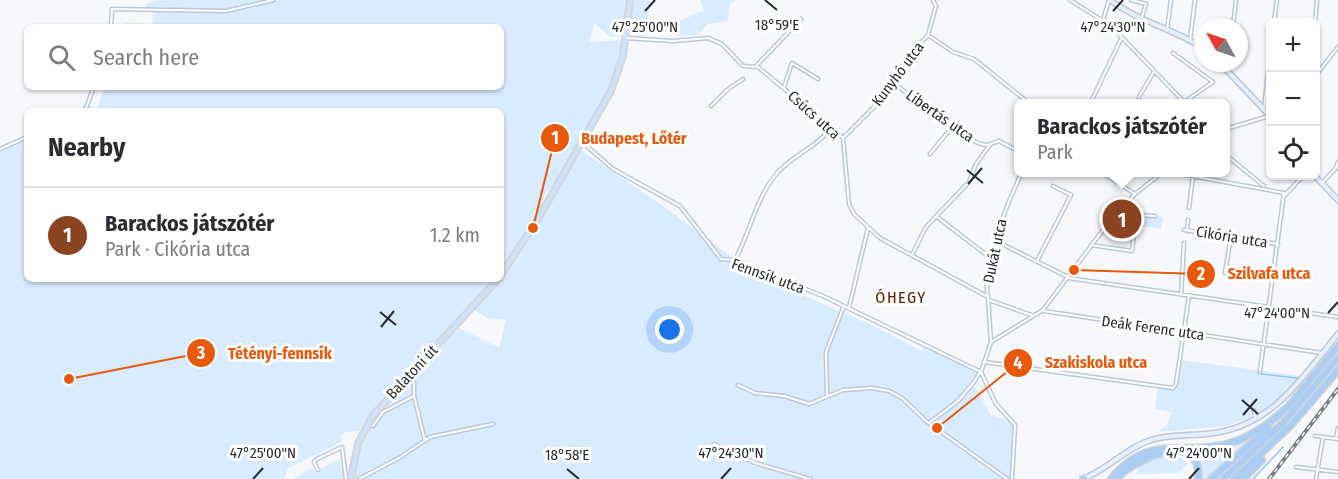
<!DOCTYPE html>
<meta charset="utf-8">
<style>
body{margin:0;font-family:"Fira Sans Condensed",sans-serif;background:#f2f2f3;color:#2b2b33}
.controls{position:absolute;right:18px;top:18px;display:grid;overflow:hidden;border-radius:9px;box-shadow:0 2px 4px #0004}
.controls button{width:54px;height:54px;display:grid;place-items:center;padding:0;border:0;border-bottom:2px solid #e1e1e2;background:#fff;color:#2b2b33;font:30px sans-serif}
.compass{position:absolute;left:1194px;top:18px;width:54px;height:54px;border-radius:50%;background:#fff;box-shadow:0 2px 4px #0004;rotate:310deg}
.you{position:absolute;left:670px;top:330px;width:21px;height:21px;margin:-15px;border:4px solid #fff;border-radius:50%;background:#1a73e8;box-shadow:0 0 0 9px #1a73e833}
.badge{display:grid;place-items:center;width:39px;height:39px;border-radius:50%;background:#8b4422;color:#fff;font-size:20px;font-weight:700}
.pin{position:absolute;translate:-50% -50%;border:3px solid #fff;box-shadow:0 2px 6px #0006}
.popup{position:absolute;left:1014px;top:99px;width:216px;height:78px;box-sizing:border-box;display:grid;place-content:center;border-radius:9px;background:#fff;filter:drop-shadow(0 2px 4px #0005);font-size:20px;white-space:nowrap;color:#7c7c81}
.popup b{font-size:22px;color:#2b2b33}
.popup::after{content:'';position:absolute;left:50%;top:100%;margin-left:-12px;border:12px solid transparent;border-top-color:#fff}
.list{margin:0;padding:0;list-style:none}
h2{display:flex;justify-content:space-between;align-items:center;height:78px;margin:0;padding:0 24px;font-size:26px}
h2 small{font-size:20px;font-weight:400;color:#7c7c81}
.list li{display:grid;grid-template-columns:39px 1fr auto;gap:18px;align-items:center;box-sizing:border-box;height:96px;padding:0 24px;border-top:2px solid #e1e1e2}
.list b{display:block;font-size:22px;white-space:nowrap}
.list p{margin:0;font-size:20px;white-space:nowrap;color:#7c7c81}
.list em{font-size:20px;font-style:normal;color:#7c7c81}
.icon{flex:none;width:33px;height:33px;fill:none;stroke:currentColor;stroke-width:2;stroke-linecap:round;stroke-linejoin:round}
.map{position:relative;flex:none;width:1338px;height:479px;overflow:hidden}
.search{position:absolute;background:#fff;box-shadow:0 2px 4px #0004;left:24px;top:24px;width:480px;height:66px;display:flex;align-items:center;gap:15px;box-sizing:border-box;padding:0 21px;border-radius:9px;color:#7c7c81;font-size:22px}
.panel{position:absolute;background:#fff;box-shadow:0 2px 4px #0004;left:24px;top:108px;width:480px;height:174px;border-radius:9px}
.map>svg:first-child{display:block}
</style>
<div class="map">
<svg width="1338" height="479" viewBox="0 0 1338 479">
<rect width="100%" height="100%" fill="#f6f8fc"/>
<path fill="#d9ebff" d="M 160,0 L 627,0 L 623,36 L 611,37 L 594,23 L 589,42 L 624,40 C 613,95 581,139 553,186 L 546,192 L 541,206 L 534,212 L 532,221 L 501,270 L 501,111 L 85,111 L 90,106 L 97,109 L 104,87 L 501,87 L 501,27 L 125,27 L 126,23 L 152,24 L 153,11 L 145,7 L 148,2 Z
M 633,0 L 651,0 L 644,36 L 632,36 L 629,34 Z
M 700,0 L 736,0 L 730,4 L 728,21 L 708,24 L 698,35 L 678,36 L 680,21 L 704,10 Z
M 27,138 L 27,279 L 494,279 L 376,405 L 359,431 L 345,432 L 341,436 L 342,442 L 288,468 L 284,479 L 0,479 L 0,152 Z
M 582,151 L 666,208 L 753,273 L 876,327 L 922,351 L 924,345 L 976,370 L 978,374 L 972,382 L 991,415 L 1017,422 L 1014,479 L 354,479 C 362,413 406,382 450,336 L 459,328 L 499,348 L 506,320 L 487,318 L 475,310 L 513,262 Z
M 1118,216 L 1163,217 L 1161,229 L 1114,222 Z
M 1180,360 L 1299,376 L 1279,399 L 1258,415 L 1256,411 L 1252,412 L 1250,418 L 1226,426 L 1158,432 L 1168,424 L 1172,412 L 1155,409 L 1158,387 L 1174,389 L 1177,385 Z
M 1263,431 L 1208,479 L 1200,479 L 1195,460 L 1177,450 L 1227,447 Z
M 1171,454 L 1181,457 L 1187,464 L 1178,473 L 1136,474 L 1140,465 L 1155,456 Z
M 339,459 L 345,479 L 294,479 L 312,468 L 315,472 Z"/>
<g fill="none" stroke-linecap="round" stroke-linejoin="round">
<path stroke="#93c5fc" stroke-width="1.5" d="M 1258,374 L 1259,368
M 1261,374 L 1297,378
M 1253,479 L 1283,447"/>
<g stroke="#bac8d8" stroke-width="5">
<path id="street" d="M 1070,0 L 1111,26 L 1186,104
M 1131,0 L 1146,4 L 1141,20
M 1103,20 L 1109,0
M 1274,22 L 1277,0
M 1315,22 L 1317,0
M 111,27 L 112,9 L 226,11 L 273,0
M 1233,27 L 1236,0
M 1167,30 L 1171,0
M 928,35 L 936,6 L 933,0
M 626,38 L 673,41 L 708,38 L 722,44 L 743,66 L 758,67 L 843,138 L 849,204 L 854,214 L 880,238 L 988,297 L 991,342
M 1190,40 L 1195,0
M 1173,53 L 1213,82 L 1184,102
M 757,65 L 801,19
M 1227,70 L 1228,63
M 1316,75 L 1338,47
M 895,84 C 911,96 968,144 986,145 C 991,145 995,142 999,141 L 1018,151
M 784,87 L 792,63 L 818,79
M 1139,97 L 1153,73
M 1090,104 L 1121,39
M 711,106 L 727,90 L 743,79
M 1264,109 L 1270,53
M 82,111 L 86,108 L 94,87
M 1226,129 L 1269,116
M 843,138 L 882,99 L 895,84 L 903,62 L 928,35 L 953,52 L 974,59 L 1030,104
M 582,142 L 613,169 L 680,206 L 721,259 L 735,260 L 825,297 L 981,372
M 0,149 L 27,137
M 930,154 L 952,127
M 1226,155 L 1264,186
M 1101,172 L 1135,194
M 1170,172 L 1284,193 L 1260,371
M 1322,183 L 1336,168 L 1338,162
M 1285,195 L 1303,176
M 1189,208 L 1193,176
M 1118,211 L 1124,214 L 1155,216
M 937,217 L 992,259
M 1184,230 L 1278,244
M 1187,231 L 1188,220
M 996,241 L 1068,277
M 1091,245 L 1132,251 L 1134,234
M 912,255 L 926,227 L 969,182 L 976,164 L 989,146
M 735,260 C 750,232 756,198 777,173 C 794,154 817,147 830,129
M 1037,261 L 1071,195 L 1053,186
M 1225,273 L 1231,237
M 1068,278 L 1338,317
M 1181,295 L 1184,243
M 988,297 C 981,266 1008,202 1022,172
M 989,300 L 1034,316
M 849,308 L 868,228
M 1044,311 L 1322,353
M 984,362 L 1173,388 L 1176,384 L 1189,296
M 981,372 L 996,404 L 1015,425 L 1012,479
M 410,376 L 414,380 L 414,396
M 738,385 L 755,393 L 784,396 L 809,404 L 843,390 L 872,388 L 889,391 L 902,398 L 926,421 L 1007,479
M 827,395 L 826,352 L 844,306
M 1254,410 L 1255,420
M 929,423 L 958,401 L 974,382 L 982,369 L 991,342 L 1043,310 L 1109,222 L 1135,194 L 1163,172
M 373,426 L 383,412 L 414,396 L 425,441
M 1315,436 L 1338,439
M 1336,439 L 1338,428
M 714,444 L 755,463 L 810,479
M 1296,467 L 1338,472
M 318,470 L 314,462 L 317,459 L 342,447 L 346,479
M 359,479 L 399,458 L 430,437 L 493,424
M 1316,479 L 1323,437"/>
</g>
<g stroke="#bac8d8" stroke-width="7">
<path id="secondary" d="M 1110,0 C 1141,23 1172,28 1203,48
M 1220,63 L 1270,116
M 1315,176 L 1338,200
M 1083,479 C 1108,469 1126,448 1151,440 C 1174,433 1197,437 1220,432 C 1275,422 1305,374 1338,334"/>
</g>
<g stroke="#d4d5d6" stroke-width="8">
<path id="primary" d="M 501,275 L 539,217 L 611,91 L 623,56 L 630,0
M 351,479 L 358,443 L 374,414 L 498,279"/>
</g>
<g stroke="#d4d5d6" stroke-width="9">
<path id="highway" d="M 1288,407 L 1338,346
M 1083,479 L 1084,479
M 1111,479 C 1149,433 1180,456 1227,444 C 1253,437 1271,422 1290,405
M 1116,479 C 1133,460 1203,427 1198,479
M 1211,479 L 1269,428
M 1223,479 L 1283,423 L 1338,358
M 1234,479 L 1291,425 L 1338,370
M 1243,479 L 1262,460"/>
</g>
<use href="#street" stroke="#fff" stroke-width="2"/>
<use href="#secondary" stroke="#e6f0fc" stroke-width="4"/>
<use href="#primary" stroke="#cde1f8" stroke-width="4.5"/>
<use href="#highway" stroke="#abcdf4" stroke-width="6"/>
<g stroke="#7c8085" stroke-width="4">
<path id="rail" d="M 1269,479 L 1338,389"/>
</g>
<use href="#rail" stroke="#fff" stroke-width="1.5" stroke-dasharray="4.5" stroke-linecap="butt"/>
</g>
<path fill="none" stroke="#262b31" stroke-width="2" d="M 765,0 L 777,10M 645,11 L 655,0M 1113,11 L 1123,0M 967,170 L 983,183M 968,184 L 982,168M 380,312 L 396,325M 1328,313 L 1338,302M 381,327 L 394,311M 1242,400 L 1258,414M 1243,415 L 1257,399M 567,469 L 579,479M 253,479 L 263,468M 721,479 L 731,468M 1189,479 L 1199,468"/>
<g text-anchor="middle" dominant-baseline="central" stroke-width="6" stroke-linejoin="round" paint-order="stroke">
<g font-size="15" fill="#262b31" stroke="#fff">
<text transform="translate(898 74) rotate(-53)">Kunyhó utca</text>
<text transform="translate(814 115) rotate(42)">Csúcs utca</text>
<text transform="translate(940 116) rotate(35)">Libertás utca</text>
<text transform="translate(1232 237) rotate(9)">Cikória utca</text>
<text transform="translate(995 251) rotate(-78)">Dukát utca</text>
<text transform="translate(768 276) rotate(20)">Fennsík utca</text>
<text transform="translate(1153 328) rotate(8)">Deák Ferenc utca</text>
<text transform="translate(412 372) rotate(-47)">Balatoni út</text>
</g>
<g font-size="16" letter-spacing="1.5" fill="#5e2000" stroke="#fff">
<text x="901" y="297">ÓHEGY</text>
</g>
</g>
<g font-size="15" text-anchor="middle" fill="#262b31" stroke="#fff" stroke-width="6" stroke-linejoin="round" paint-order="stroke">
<text x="777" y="30">18°59'E</text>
<text x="645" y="32">47°25'00"N</text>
<text x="1113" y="32">47°24'30"N</text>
<text x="1277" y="318">47°24'00"N</text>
<text x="263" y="458">47°25'00"N</text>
<text x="731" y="458">47°24'30"N</text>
<text x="1199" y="458">47°24'00"N</text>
<text x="567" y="460">18°58'E</text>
</g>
<path fill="none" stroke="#e8590c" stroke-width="2" d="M533 228L555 138M1074 270L1201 274M69 379L201 353M937 428L1018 363"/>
<g fill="#e8590c" stroke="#fff" stroke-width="2">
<circle cx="533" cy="228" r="6"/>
<circle cx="1074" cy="270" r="6"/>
<circle cx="69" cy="379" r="6"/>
<circle cx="937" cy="428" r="6"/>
<circle cx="555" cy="138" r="15"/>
<circle cx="1201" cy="274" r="15"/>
<circle cx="201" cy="353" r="15"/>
<circle cx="1018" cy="363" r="15"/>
</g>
<g font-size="18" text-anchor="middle" font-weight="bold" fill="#fff">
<text x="555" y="144">1</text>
<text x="1201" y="280">2</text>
<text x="201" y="359">3</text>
<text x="1018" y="369">4</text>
</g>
<g font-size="16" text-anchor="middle" font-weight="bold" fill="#e8590c" stroke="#fff" stroke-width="6" stroke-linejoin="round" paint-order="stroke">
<text x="634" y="144">Budapest, Lőtér</text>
<text x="1269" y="279">Szilvafa utca</text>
<text x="280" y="359">Tétényi-fennsík</text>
<text x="1096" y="368">Szakiskola utca</text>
</g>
</svg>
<div class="controls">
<button>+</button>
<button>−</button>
<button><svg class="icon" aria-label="locate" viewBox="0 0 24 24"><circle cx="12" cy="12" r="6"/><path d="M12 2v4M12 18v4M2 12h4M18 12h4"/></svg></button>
</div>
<svg class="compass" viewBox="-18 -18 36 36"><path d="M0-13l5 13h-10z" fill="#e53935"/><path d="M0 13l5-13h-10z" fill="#7c7c81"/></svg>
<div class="you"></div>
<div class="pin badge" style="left:1122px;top:219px">1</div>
<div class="popup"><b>Barackos játszótér</b>Park</div>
<div class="search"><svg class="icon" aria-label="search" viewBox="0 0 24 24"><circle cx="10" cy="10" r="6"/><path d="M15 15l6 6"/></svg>Search here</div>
<section class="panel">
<h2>Nearby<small></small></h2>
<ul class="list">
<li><span class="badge">1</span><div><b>Barackos játszótér</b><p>Park · Cikória utca</p></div><em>1.2 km</em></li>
</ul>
</section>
</div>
